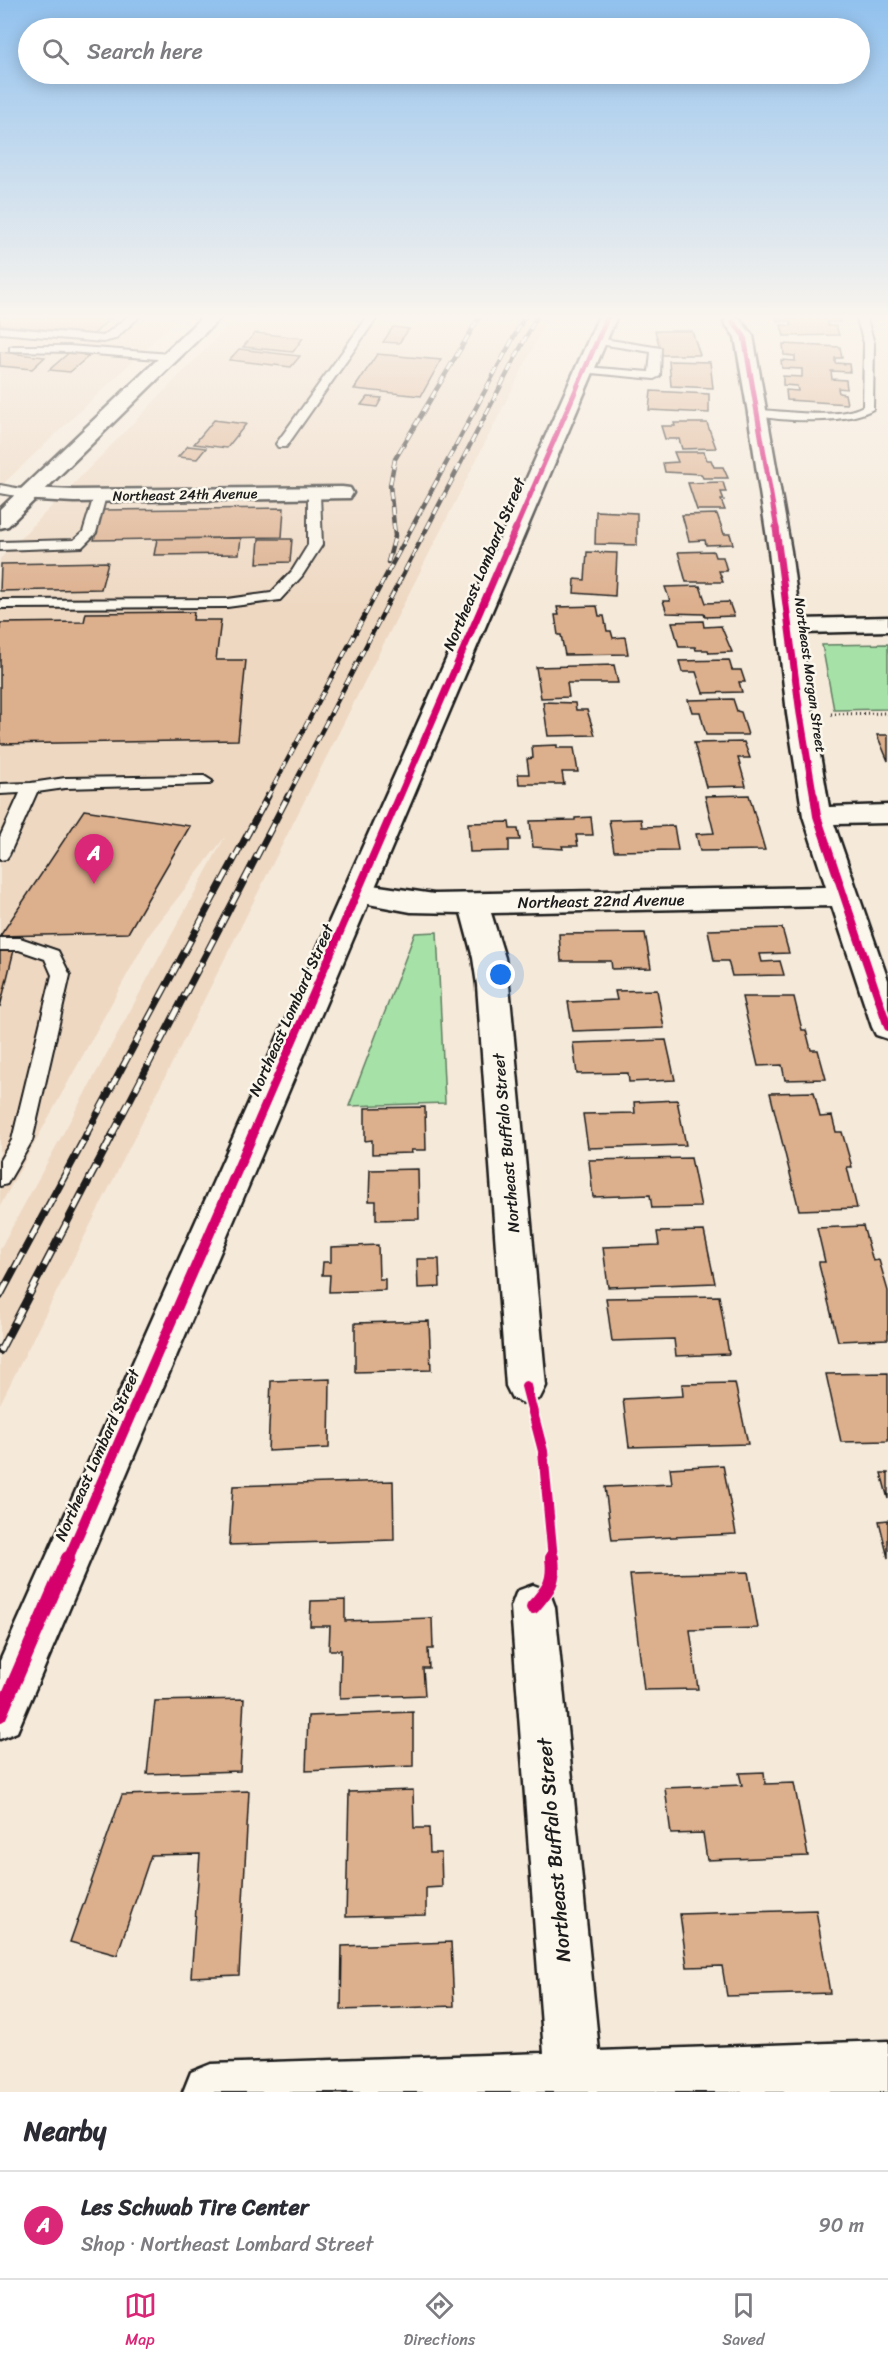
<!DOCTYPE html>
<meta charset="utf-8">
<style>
body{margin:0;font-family:Sriracha,sans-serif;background:#f2f2f3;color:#2b2b33}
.you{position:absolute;left:501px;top:975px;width:21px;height:21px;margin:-15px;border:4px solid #fff;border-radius:50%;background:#1a73e8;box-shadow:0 0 0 9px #1a73e833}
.badge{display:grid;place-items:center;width:39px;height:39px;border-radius:50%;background:#db2777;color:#fff;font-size:20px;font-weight:700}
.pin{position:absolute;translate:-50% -50px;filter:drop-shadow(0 2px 3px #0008)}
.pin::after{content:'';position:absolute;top:32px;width:21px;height:18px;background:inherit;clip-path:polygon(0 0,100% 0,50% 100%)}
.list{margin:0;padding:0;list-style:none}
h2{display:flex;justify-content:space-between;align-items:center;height:78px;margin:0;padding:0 24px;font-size:26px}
h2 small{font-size:20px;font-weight:400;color:#7c7c81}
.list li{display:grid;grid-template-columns:39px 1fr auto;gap:18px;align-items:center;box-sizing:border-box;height:108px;padding:0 24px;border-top:2px solid #e1e1e2}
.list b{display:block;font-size:22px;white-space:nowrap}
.list p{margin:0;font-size:20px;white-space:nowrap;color:#7c7c81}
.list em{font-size:20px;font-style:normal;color:#7c7c81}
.icon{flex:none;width:33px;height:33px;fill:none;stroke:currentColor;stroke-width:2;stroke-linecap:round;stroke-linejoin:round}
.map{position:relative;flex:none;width:888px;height:2092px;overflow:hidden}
.search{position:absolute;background:#fff;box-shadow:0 3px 15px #0003;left:18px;right:18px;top:18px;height:66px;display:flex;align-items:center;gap:15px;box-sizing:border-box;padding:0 21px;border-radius:33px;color:#7c7c81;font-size:22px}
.sheet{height:186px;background:#fff}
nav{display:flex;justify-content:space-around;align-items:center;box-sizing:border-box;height:84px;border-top:2px solid #e1e1e2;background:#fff;font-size:16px;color:#7c7c81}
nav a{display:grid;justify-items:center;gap:3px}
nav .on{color:#db2777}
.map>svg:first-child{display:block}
</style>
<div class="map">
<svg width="888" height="2092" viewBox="0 0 888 2092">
<rect width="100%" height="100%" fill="#f5e9d9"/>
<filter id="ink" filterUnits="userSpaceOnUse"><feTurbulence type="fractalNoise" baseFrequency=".0167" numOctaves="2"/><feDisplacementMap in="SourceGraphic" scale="12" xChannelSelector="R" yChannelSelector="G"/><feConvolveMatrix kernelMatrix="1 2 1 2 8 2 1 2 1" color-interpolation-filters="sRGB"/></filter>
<g filter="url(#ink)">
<path fill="#eed8c2" d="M 0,316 L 180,316 L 0,487 Z
M 238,316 L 549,316 L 0,1404 L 0,1249 L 225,837 L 149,935 L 0,1206 L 0,559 Z"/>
<path fill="#a6e1a7" stroke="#617e62" stroke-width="1.5" d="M 888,644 L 888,709 L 834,710 L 822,645 Z
M 437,932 L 445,1103 L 349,1106 L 415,933 Z"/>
<path fill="#dcaf8d" stroke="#1c1c1c" stroke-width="1.5" d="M 0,316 L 112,316 L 94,334 L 0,325 Z
M 776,316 L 838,316 L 840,322 L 827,322 L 828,326 L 836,326 L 839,335 L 784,336 L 781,325 L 792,326 L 790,321 L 777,321 Z
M 393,327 L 409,329 L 399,343 L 383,342 Z
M 655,331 L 692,331 L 700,355 L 662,355 Z
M 255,333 L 303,338 L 293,352 L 243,347 Z
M 783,344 L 840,347 L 842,358 L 835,358 L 835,363 L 849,364 L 850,372 L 831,371 L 832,379 L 846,380 L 847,389 L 838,388 L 839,393 L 845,394 L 847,404 L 787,400 L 786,390 L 798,391 L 797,386 L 783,385 L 783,376 L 802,377 L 802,369 L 782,368 L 781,360 L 795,361 L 795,356 L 784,355 Z
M 239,349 L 300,356 L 291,367 L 229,360 Z
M 72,350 L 88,352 L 84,355 L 89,356 L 70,372 L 49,370 Z
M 0,352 L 45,357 L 32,369 L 0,366 Z
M 377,354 L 441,360 L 421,396 L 354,389 Z
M 669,361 L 710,362 L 713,388 L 671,386 Z
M 651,391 L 709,394 L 709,413 L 649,410 Z
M 367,397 L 382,398 L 377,407 L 361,405 Z
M 214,420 L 246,424 L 227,448 L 194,444 Z
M 674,423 L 707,423 L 716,448 L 682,449 L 679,439 L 665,439 L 661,426 L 675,426 Z
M 188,446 L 206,448 L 197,459 L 178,457 Z
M 674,452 L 704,452 L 707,460 L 711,460 L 714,467 L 723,467 L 728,478 L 703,478 L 701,474 L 665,472 L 663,463 L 678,462 Z
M 723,482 L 726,492 L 721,492 L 724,500 L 721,500 L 725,510 L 697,510 L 688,483 Z
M 284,508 L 282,537 L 94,540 L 102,510 Z
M 596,511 L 637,513 L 637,545 L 595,544 Z
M 717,514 L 724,534 L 730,534 L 733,544 L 706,545 L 705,540 L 689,541 L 682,515 Z
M 241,538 L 239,554 L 154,555 L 157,539 Z
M 259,539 L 292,539 L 290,562 L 257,563 Z
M 713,551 L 715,557 L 723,557 L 727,571 L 719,571 L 723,582 L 686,582 L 678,552 Z
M 587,552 L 617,553 L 615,596 L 574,593 L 575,579 L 585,580 Z
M 108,562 L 101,589 L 0,591 L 1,564 Z
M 700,586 L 706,603 L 729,602 L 734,616 L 705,617 L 704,614 L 667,613 L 663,601 L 670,601 L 665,587 Z
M 597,606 L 599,616 L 604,616 L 607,631 L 611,631 L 613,638 L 625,637 L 628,654 L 565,655 L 561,635 L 558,635 L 555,615 L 559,615 L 557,607 Z
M 194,612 L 193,620 L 221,620 L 216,660 L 246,660 L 238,740 L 0,744 L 0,623 L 84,622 L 86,613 Z
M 703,621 L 704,627 L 721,626 L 732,652 L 709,653 L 708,650 L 696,650 L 695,647 L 679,647 L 672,622 Z
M 729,660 L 732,670 L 741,670 L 745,682 L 739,682 L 742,692 L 703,693 L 696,672 L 682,672 L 679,661 Z
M 614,665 L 618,683 L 567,683 L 569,697 L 541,698 L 536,667 Z
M 733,699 L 737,711 L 741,712 L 748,735 L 706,735 L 700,712 L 692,712 L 688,700 Z
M 543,702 L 575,703 L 576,710 L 587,710 L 595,735 L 548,736 Z
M 877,735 L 888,735 L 888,761 Z
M 744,742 L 750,758 L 738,758 L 746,786 L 706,787 L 694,743 Z
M 557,745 L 557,748 L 574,748 L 578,772 L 562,772 L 564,784 L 519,784 L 518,774 L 529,774 L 527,759 L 533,758 L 532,746 Z
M 749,795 L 765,850 L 700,851 L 696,834 L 714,833 L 705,796 Z
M 84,810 L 190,826 L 128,933 L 0,936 Z
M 591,817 L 593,835 L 576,835 L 578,846 L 562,846 L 563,849 L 533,847 L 530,821 L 575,820 L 575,818 Z
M 641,819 L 642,827 L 674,826 L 678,850 L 614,851 L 609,820 Z
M 509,822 L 510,829 L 518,829 L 520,840 L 509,840 L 509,851 L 470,852 L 468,823 Z
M 782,928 L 789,953 L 760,954 L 762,962 L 780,961 L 784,975 L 732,976 L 728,961 L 714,961 L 708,930 Z
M 645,933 L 651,968 L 612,969 L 611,961 L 561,961 L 559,934 Z
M 14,950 L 0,1007 L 0,951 Z
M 657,990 L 664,1028 L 573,1031 L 568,1002 L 617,1000 L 615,991 Z
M 742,997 L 794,997 L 802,1030 L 806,1030 L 811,1050 L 818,1050 L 826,1079 L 785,1080 L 782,1065 L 758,1066 Z
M 666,1040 L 675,1080 L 629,1082 L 628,1073 L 577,1074 L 573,1043 Z
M 814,1092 L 820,1117 L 832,1116 L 836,1132 L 842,1132 L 852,1167 L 847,1167 L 857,1208 L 799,1210 L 770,1093 Z
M 677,1100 L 686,1145 L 588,1148 L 583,1114 L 635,1113 L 634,1102 Z
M 425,1107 L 426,1150 L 411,1150 L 412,1153 L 372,1154 L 372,1140 L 365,1141 L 365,1108 Z
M 691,1158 L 701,1207 L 652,1208 L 650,1195 L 593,1197 L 589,1160 Z
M 418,1169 L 419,1219 L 376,1220 L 376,1201 L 369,1201 L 370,1170 Z
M 863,1226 L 873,1261 L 879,1260 L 888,1291 L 888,1339 L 838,1341 L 819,1265 L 819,1262 L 825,1262 L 817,1228 Z
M 704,1231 L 715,1283 L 608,1287 L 603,1247 L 659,1245 L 657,1232 Z
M 378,1245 L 379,1279 L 385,1279 L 385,1290 L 329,1292 L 330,1275 L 322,1275 L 323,1262 L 331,1262 L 331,1247 Z
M 417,1259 L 439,1259 L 440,1287 L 418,1288 Z
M 719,1296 L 729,1354 L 676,1356 L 674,1339 L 612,1341 L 606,1298 Z
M 429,1321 L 431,1370 L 355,1372 L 355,1323 Z
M 888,1373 L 888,1441 L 841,1442 L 826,1374 Z
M 330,1379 L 329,1448 L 268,1451 L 271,1381 Z
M 735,1383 L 748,1444 L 629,1447 L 623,1399 L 683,1396 L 682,1384 Z
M 723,1465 L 736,1534 L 612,1540 L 605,1487 L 672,1484 L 670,1468 Z
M 881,1473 L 888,1473 L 888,1499 Z
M 393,1481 L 394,1540 L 229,1545 L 233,1486 Z
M 888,1520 L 888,1558 L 879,1521 Z
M 748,1572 L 758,1628 L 690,1630 L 698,1689 L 644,1690 L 630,1575 Z
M 345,1600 L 345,1621 L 432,1618 L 433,1649 L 428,1649 L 429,1668 L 423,1668 L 425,1695 L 340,1698 L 341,1650 L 329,1650 L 330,1626 L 310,1626 L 311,1601 Z
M 244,1699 L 240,1771 L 147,1774 L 155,1701 Z
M 413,1712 L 413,1766 L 306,1771 L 308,1716 Z
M 764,1772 L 765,1784 L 794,1783 L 808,1856 L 707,1860 L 703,1833 L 671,1834 L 665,1788 L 742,1785 L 739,1773 Z
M 413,1790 L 414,1828 L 429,1828 L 430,1853 L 441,1853 L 442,1887 L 426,1888 L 426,1915 L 346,1917 L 349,1792 Z
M 249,1791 L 239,1975 L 191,1977 L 200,1854 L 151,1855 L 117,1955 L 70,1942 L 122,1795 Z
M 816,1910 L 830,1993 L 727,1996 L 722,1966 L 687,1967 L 680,1914 Z
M 451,1942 L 454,2006 L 341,2010 L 342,1946 Z"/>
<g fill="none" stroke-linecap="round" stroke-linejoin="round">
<g stroke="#1c1c1c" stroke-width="4">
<path id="lane" d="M 129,316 L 140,316 L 115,339 L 103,342 L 0,333 L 0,327 L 103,336 Z
M 368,316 L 378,316 L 286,447 L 278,447 L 276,444 Z
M 856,316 L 866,316 L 874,343 L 873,409 C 849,424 782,422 754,415 L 752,413 L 758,410 C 786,411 839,420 863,406 L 864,343 Z
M 597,338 L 661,348 L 660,376 L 654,379 L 581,372 L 581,368 L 585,367 L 649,372 L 651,352 L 593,343 L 592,341 Z
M 14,346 L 69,346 L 170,354 L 175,357 L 170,360 L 69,352 L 10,351 L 10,347 Z
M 0,485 L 32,491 L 34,494 L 28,498 L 0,493 Z
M 314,490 L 320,494 L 322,545 L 302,576 L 280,600 L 227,607 L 0,608 L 0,600 L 227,599 L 271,593 L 292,571 L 308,545 L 308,494 Z
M 100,492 L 106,496 L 96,533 L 82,547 L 0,550 L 0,542 L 74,540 L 83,532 L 94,496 Z
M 204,776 L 212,781 L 210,784 L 65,788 L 37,792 L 9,855 L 6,859 L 0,860 L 0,837 L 20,793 L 0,794 L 0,784 L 31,783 L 65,778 Z
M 0,938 L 20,938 L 58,951 L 70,975 L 32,1141 L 7,1184 L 0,1186 L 0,1160 L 12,1140 L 52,975 L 45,959 L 19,950 L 0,950 Z"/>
</g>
<g stroke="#1c1c1c" stroke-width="5">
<path id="street" d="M 733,317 L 739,318 L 753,336 L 791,551 L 800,619 L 888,617 L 888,631 L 802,633 L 813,714 L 829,807 L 888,805 L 888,823 L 834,824 L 888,980 L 888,1039 L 876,1035 L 872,1027 L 832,906 L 491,913 L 505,958 L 509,985 L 546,1386 L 540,1398 L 526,1404 L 512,1398 L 506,1386 L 477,985 L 473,958 L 461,913 L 411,912 L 347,900 L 343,893 L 347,886 L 358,883 L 434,894 L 826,887 L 803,816 L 787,714 L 769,551 L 748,413 L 735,337 L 724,322 L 727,318 Z
M 342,487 L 350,488 L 353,493 L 350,498 L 74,502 L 20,499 L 17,494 L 20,489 L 28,488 L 74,490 Z
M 533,1585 L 549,1591 L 555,1607 L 599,2051 L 888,2041 L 888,2092 L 183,2092 L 191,2072 L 211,2064 L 544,2053 L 511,1607 L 517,1591 Z"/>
</g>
<g stroke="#1c1c1c" stroke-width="5">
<path id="primary" d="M 203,316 L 222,316 L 8,526 L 0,528 L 0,509 Z
M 599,316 L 617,316 L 17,1732 L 0,1739 L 0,1661 Z"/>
</g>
<path stroke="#1c1c1c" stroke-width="2" stroke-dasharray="1 3" stroke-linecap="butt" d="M 697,316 L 708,318"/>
<path stroke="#1c1c1c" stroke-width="3" stroke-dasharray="1 3" stroke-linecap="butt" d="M 831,714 L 888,713"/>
<use href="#lane" fill="#fbf7ec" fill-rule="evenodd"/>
<use href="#street" fill="#fbf7ec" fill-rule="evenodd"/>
<use href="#primary" fill="#fbf7ec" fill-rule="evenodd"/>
<g stroke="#1c1c1c" stroke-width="4.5">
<path id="rail-far2" d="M 388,562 L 395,536 L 390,485 L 395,459 L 480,316
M 267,798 L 525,316
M 287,798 L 537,316"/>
</g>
<g stroke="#1c1c1c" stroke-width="7">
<path id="rail-far1" d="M 86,1135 L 268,796
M 112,1135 L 288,796"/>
</g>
<g stroke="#1c1c1c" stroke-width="8">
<path id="rail" d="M 0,1296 L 87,1134
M 0,1351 L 113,1134"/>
</g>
<use href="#rail-far2" stroke="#fbf7ec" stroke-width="3" stroke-dasharray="8" stroke-linecap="butt"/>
<use href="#rail-far1" stroke="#fbf7ec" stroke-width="4.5" stroke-dasharray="13" stroke-linecap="butt"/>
<use href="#rail" stroke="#fbf7ec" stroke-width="5" stroke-dasharray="16" stroke-linecap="butt"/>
<g stroke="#fbf7ec" stroke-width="8">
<path id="cycleway-far4" d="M 733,322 L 744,336 L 777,530
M 515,530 L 608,316"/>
</g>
<g stroke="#fbf7ec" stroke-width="10">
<path id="cycleway-far3" d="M 776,528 L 800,714 L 814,798
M 399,798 L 516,528"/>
</g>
<g stroke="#fbf7ec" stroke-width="12">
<path id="cycleway-far2" d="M 814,796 L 817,816 L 888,1027
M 252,1135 L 399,796"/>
</g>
<g stroke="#fbf7ec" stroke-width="14">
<path id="cycleway-far1" d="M 526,1386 L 543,1451 L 553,1559
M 68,1559 L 253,1134"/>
</g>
<g stroke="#fbf7ec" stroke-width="17">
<path id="cycleway" d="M 533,1607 C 549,1589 555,1582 552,1558
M 0,1715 L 68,1558"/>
</g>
<use href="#cycleway-far4" stroke="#d6006c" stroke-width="5"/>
<use href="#cycleway-far3" stroke="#d6006c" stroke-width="7"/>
<use href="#cycleway-far2" stroke="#d6006c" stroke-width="8"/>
<use href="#cycleway-far1" stroke="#d6006c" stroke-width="10"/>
<use href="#cycleway" stroke="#d6006c" stroke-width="14"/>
</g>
</g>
<linearGradient id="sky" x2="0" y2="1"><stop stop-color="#91c1ee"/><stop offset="0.52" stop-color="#faf5ee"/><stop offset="1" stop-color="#faf5ee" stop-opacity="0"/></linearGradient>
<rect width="888" height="609" fill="url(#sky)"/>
<g text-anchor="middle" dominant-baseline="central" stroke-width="5" stroke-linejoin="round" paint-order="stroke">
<g font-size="14" fill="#1c1c1c" stroke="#fbf7ec">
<text transform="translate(185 495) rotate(-1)">Northeast 24th Avenue</text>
<text transform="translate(810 675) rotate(82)">Northeast Morgan Street</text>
</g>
<g font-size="16" fill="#1c1c1c" stroke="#fbf7ec">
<text transform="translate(484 564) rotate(-67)">Northeast Lombard Street</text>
<text transform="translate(601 901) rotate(-1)">Northeast 22nd Avenue</text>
<text transform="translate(291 1010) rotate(-66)">Northeast Lombard Street</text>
<text transform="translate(506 1143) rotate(-95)">Northeast Buffalo Street</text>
<text transform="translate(97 1455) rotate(-66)">Northeast Lombard Street</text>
</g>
<g font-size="20" fill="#1c1c1c" stroke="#fbf7ec">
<text transform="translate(554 1850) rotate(-95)">Northeast Buffalo Street</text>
</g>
</g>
</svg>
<div class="you"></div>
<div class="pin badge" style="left:94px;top:884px">A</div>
<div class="search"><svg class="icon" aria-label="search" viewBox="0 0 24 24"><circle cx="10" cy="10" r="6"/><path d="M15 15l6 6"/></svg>Search here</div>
</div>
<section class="sheet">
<h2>Nearby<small></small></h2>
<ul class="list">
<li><span class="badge">A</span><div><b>Les Schwab Tire Center</b><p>Shop · Northeast Lombard Street</p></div><em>90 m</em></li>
</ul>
</section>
<nav>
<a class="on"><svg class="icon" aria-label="map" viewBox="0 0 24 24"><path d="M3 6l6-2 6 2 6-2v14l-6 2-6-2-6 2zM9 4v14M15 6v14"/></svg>Map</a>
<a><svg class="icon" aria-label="directions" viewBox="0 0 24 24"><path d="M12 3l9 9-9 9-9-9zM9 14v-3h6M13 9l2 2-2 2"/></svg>Directions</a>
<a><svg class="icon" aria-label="saved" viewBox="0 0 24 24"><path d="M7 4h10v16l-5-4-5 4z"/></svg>Saved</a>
</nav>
